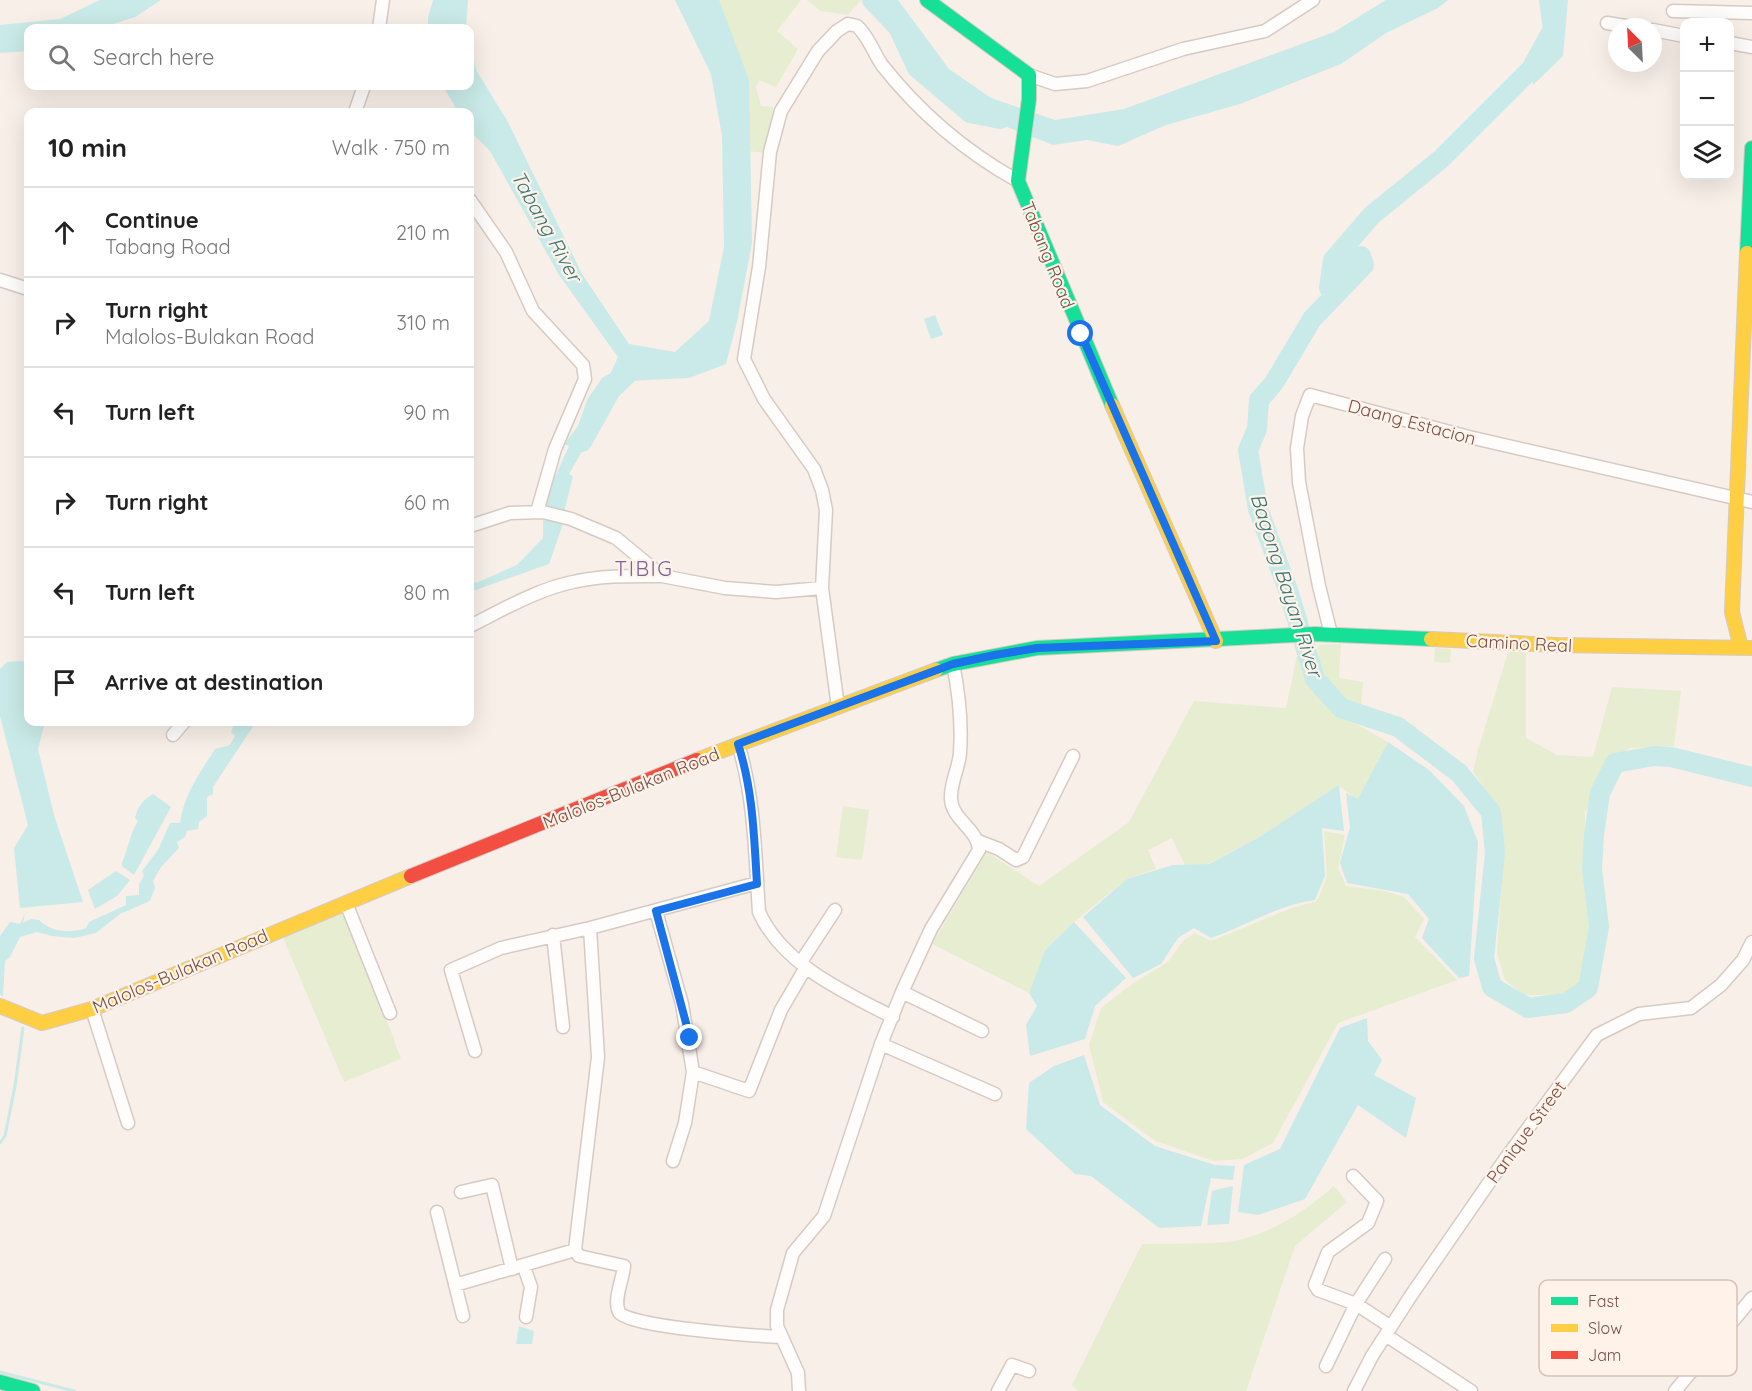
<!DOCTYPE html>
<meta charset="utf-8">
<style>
body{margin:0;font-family:Quicksand,sans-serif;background:#f6f6f6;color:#222}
.controls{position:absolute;right:18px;top:18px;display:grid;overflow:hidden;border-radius:12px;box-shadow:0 6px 24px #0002}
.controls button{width:54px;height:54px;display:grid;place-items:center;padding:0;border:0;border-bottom:2px solid #e0e0e0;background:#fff;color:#222;font:30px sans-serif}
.compass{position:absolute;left:1608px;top:18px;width:54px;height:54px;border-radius:50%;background:#fff;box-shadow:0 6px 24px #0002;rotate:336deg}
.stop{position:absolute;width:18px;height:18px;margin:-14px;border:4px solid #1a73e8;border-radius:50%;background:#fff}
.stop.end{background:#1a73e8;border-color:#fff;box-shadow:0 2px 6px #0008}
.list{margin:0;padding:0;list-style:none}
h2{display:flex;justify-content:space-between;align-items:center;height:78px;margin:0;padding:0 24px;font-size:26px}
h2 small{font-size:20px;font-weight:400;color:#767676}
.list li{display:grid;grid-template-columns:39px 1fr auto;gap:18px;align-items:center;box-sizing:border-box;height:90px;padding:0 24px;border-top:2px solid #e0e0e0}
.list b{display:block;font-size:22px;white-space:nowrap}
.list p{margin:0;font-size:20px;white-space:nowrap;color:#767676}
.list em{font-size:20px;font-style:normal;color:#767676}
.icon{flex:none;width:33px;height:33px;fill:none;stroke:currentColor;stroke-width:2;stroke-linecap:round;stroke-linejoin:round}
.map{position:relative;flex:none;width:1752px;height:1391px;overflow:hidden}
.search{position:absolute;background:#fff;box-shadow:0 6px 24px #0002;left:24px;top:24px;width:450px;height:66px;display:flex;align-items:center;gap:15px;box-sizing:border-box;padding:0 21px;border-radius:12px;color:#767676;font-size:22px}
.panel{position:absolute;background:#fff;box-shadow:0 6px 24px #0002;left:24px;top:108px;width:450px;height:618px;border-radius:12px}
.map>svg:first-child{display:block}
</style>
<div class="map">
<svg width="1752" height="1391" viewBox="0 0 1752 1391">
<rect width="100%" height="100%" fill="#f8efe8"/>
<path fill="#e6edd1" d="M 695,0 L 801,0 L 777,31 L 798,49 L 776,87 L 759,80 L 756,87 L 761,106 L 773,107 L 767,153 L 748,151 Z
M 807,0 L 860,0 L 860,1 L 848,15 L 821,11 Z
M 1341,644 L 1339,678 L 1363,682 L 1361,704 L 1377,710 L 1383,717 L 1416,727 L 1420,738 C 1393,722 1331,710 1322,678 C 1319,668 1319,655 1318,645 Z
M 1435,648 L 1451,649 L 1450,663 L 1434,662 Z
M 1298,651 L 1315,685 L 1340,715 L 1388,742 L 1358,800 L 1339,786 L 1256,839 L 1208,864 L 1185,865 L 1172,838 L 1148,850 L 1156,869 L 1127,879 L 1074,922 L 1045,950 L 1029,993 L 932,944 L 987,852 L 1039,886 L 1129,822 L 1194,701 L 1286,708 Z
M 1508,652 L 1526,652 L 1526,738 L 1557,755 L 1593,757 L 1612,687 L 1681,691 L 1674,746 L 1630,748 L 1613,760 L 1585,812 L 1585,858 L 1594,923 L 1584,981 L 1566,995 L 1524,995 L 1505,980 L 1497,953 L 1502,878 L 1499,808 L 1473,772 L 1478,750 Z
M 843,806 L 869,810 L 862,860 L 836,857 Z
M 1324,831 L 1345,835 L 1338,868 L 1346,886 L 1385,891 L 1404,897 L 1424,919 L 1415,937 L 1457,980 L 1338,1023 L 1273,1143 L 1242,1159 L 1214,1161 L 1155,1141 L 1103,1102 L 1089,1045 L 1101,1008 L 1132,984 L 1168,962 L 1183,941 L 1195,933 L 1211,941 L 1292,908 L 1317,901 L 1327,877 Z
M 346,909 L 401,1059 L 344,1082 L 282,935 Z
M 1334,1186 L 1347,1202 L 1295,1246 L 1246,1391 L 1078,1391 L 1072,1385 L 1142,1244 C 1172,1243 1205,1245 1234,1241 C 1271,1234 1306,1211 1334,1186 Z"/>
<path fill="#c9eae8" d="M 100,0 L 161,0 L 135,17 L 101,28 L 28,28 L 28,51 L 0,53 L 0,25 L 60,19 Z
M 433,0 L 468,0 L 466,28 L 428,28 L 428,18 Z
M 675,0 L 719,0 L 749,80 L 752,243 L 737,322 L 726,364 L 689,378 L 627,381 L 610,388 L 606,399 L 597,408 L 581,453 L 569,474 L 573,476 L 564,512 L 540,506 L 551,473 L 556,475 L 569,446 L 564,444 L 578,426 L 587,400 L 602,378 L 611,373 L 618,357 L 559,275 L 490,151 L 470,131 L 470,112 L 458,112 L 443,86 L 470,86 L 470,43 L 476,70 L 508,122 L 582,274 L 629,344 L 675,352 L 709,321 L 724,247 L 722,136 L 711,74 Z
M 874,0 L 898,0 L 949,69 L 991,98 L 1055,120 L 1124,109 L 1334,32 L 1386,0 L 1448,0 L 1438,8 L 1386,33 L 1341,64 L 1240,104 L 1166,125 L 1118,146 L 1087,140 L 1053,145 L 951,105 L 901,47 Z
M 1548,0 L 1568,0 L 1563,56 L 1533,85 L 1530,64 L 1552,22 Z
M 935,315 L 943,335 L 931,339 L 924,319 Z
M 543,518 L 563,524 L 549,564 L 470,592 L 470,578 L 476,583 L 517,565 L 543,538 Z
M 23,661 L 28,666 L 28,722 L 45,722 L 38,749 L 54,815 L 83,902 L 20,908 L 14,848 L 28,825 L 0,716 L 0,669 L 7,662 Z
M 242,722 L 256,722 L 213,787 L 213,794 L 207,797 L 207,816 L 199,822 L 198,829 L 187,831 L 185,837 L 177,842 L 179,848 L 161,867 L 153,881 L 155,888 L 150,901 L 120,914 L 96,933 L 74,938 L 52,936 L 37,932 L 20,937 L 10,957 L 5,961 L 3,997 L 0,994 L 0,936 L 10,922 L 20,924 L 25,913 L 23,923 L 31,919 L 39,920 C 51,932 70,934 86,928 L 89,922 L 126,905 L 126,896 L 139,895 L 139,884 L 144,876 L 142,871 L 158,850 L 170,823 L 180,823 C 184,794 200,773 215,749 L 230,745 L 235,736 L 231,732 L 234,724 Z
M 1388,742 L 1429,770 L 1464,806 L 1478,842 L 1469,976 L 1459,978 L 1422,938 L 1429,919 L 1408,894 L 1347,883 L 1340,863 L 1350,827 L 1346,793 L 1358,799 Z
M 1339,785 L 1344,831 L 1322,828 L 1325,876 L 1315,900 C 1278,905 1245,926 1211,938 L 1194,928 L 1178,938 L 1161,964 L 1133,978 L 1083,917 L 1127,879 L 1173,865 L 1209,864 L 1256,839 Z
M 153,794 L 171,807 L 134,875 L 122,866 L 122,863 C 128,849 130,834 138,821 L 135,818 C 138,806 143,800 153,794 Z
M 116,871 L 130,880 L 117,896 L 95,909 L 88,890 Z
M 1074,922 L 1126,978 L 1095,1006 L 1085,1039 L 1030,1056 L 1026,1025 L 1037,1006 L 1029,993 L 1045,950 Z
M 1367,1018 L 1368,1041 L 1382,1060 L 1374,1075 L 1416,1098 L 1406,1138 L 1358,1105 L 1305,1199 L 1258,1215 L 1238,1212 L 1244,1165 L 1280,1149 L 1340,1028 Z
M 1084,1055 L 1100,1105 L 1155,1146 L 1215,1165 L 1235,1166 L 1233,1180 L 1211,1178 L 1201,1226 L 1159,1228 L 1091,1176 L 1075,1174 L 1026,1129 L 1029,1083 L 1054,1066 Z
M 1233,1186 L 1229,1224 L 1207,1225 L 1212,1191 Z
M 519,1326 L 534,1331 L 532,1344 L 516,1344 Z"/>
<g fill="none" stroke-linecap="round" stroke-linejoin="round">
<path stroke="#c9eae8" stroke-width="3" d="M 0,1143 L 5,1136 L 15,1086 L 23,1028
M 0,1372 L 74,1391"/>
<path stroke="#c9eae8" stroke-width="20" d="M 872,0 L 898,27 L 917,68 L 970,113 L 1000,119
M 1549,0 L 1553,29 L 1531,69 L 1441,159 L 1372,215 L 1333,260 L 1329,288 L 1361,256 L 1364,265 L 1312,319 L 1274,383 L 1259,400 L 1257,429 L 1248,450 L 1258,509 L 1288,590 L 1315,679 L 1341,708 L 1398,727 L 1459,773 L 1491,812 L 1495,853 L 1484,958 L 1492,987 L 1528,1008 L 1566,1003 L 1588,988 L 1599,927 L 1592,869 L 1594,835 L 1600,793 L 1615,763 L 1654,756 L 1671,757 L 1752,777
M 582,442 L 611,390 L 634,368"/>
<g stroke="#d6cac5" stroke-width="15">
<path id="street" d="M 1673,11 L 1752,13
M 1607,23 L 1632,27
M 379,28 L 383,0
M 1653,30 L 1684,36
M 1730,43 L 1752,47
M 1029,75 L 1055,84 L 1087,81 L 1183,49 L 1265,31 L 1313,0
M 355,112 L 364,86
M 470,200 L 506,252 L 533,311 L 583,365 L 585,379 L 555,449 L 537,512
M 0,280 L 28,289
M 470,526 L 510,513 L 543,512 L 571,519 L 616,538 L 662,576 L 725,588 L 776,592 L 822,588
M 470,626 C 502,610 538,589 573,582 C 603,575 633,576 662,576
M 1331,634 L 1319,586 L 1299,482 L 1297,448 L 1302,416 L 1310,395 L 1469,437 L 1752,502
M 838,707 L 822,588 L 826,510 L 822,490 L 814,469 L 764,399 L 744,359 L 759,267 L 770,152 L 781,111 L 818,51 L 837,31 L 848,24 L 857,26 C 869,37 873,52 882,65 C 919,112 966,152 1018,181
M 173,735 L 184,722
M 738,744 C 755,799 755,855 759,912 C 782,964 844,992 893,1017
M 978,841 L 999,849 L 1016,860 L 1023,857 L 1073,756
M 346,903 L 390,1013
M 656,911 L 682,1004 L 693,1072 L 685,1123 L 673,1161
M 590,928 L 598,1057 L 575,1250 L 579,1256 L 624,1266 C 623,1279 613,1300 619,1312 C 627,1327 758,1336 781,1337
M 553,935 L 563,1027
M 801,962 L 835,910
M 902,992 L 982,1031
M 92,1009 L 128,1123
M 881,1044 L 995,1094
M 475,1051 L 451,970 L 501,948 L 590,928 L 757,883
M 693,1072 L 749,1091 L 781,1010 L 806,967
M 1353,1176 L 1377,1201 L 1368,1223 L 1328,1252 L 1315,1285 L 1318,1290 L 1356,1304 L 1391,1327
M 461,1192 L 492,1185 L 512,1269
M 437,1212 L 463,1316
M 524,1267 L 531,1287 L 526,1317
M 455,1285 L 575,1250
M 1387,1336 L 1471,1391
M 1326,1366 L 1356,1304 L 1385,1259
M 799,1391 L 798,1373 L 777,1326 L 777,1310 L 793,1253 L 824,1216 L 881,1044 L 902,992 L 931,929 L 979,850 C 978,829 952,820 951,799 C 950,783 959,768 960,753 C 962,723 959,693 953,664
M 998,1391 L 1012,1365 L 1029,1371
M 1354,1391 L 1372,1356 L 1412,1294 L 1506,1158 L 1597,1035 L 1639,1014 L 1691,1008 L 1721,985 L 1743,960 L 1752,942
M 1675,1391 L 1752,1298"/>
</g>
<g stroke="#d6cac4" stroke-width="16">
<path id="fast" d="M 927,0 L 1029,75 L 1029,99 L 1018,181 L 1112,405
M 1747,253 L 1752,148
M 936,670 L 953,664 L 1037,648 L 1315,634 L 1431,639
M 0,1382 L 33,1391"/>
</g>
<g stroke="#d6cac4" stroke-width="16">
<path id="slow" d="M 1112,405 L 1216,641
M 1431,639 L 1557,645 L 1752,648
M 1741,648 L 1732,612 L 1747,253
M 697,760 L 936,670
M 0,1006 L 42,1023 L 92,1009 L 411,876"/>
</g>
<g stroke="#d6cac4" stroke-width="16">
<path id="jam" d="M 411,876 L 697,760"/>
</g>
<use href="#street" stroke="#fefdfc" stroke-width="12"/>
<use href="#fast" stroke="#16e098" stroke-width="14"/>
<use href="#slow" stroke="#ffcf43" stroke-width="14"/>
<use href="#jam" stroke="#f24e42" stroke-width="14"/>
</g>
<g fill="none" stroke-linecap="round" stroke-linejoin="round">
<path stroke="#1a73e8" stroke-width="8" d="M 690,1038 L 656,911 L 757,884 C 754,836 753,790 738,744 L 953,664 L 995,655 L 1037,648 L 1216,641 L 1081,334"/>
</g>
<g text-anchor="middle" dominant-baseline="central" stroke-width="4.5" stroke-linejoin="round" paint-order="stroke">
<g font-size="18" fill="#775047" stroke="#fff3e9">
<text transform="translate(1048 255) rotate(68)">Tabang Road</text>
<text transform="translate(1412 422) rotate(15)">Daang Estacion</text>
<text transform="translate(1519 643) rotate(3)">Camino Real</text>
<text transform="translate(631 788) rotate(-22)">Malolos-Bulakan Road</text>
<text transform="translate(180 971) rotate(-23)">Malolos-Bulakan Road</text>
<text transform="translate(1526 1132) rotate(-54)">Panique Street</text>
</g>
<g font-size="20" font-style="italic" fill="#377576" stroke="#fff3e9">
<text transform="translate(547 226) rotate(61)">Tabang River</text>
<text transform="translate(1287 585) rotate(72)">Bagong Bayan River</text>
</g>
<g font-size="21" letter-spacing="1.5" fill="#7f619b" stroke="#fff3e9">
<text x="644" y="568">TIBIG</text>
</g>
</g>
<rect x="1539" y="1280" width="198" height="96" rx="9" fill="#fff3e9" stroke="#d6c2b8" stroke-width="1.5"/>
<rect x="1551" y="1297" width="27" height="8" fill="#16e098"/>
<rect x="1551" y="1324" width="27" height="8" fill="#ffcf43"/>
<rect x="1551" y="1351" width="27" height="8" fill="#f24e42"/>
<g font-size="16" fill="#775047">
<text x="1588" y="1307">Fast</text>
<text x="1588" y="1334">Slow</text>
<text x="1588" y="1361">Jam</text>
</g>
</svg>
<div class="controls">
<button>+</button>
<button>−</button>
<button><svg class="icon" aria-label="layers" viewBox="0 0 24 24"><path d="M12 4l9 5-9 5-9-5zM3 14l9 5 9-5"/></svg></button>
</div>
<svg class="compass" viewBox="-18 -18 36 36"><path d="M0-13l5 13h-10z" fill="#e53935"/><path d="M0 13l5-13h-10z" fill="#767676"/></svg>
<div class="stop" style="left:1081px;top:334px"></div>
<div class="stop end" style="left:690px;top:1038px"></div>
<div class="search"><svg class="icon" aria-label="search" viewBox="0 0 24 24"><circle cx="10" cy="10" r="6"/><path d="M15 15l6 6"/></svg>Search here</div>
<section class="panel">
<h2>10 min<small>Walk · 750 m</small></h2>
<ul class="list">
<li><svg class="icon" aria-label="ahead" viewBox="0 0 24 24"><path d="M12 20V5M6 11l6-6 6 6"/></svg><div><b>Continue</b><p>Tabang Road</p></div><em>210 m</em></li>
<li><svg class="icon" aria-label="right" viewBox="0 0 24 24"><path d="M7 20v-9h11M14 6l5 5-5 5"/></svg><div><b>Turn right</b><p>Malolos-Bulakan Road</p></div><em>310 m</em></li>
<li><svg class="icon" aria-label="left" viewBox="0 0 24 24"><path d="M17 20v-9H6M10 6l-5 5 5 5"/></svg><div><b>Turn left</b></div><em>90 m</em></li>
<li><svg class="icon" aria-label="right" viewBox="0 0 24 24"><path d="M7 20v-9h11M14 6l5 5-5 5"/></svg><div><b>Turn right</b></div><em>60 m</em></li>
<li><svg class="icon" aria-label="left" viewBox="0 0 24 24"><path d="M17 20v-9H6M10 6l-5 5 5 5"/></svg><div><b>Turn left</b></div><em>80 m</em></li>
<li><svg class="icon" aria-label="arrive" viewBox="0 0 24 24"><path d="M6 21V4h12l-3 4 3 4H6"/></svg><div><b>Arrive at destination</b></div></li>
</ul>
</section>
</div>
